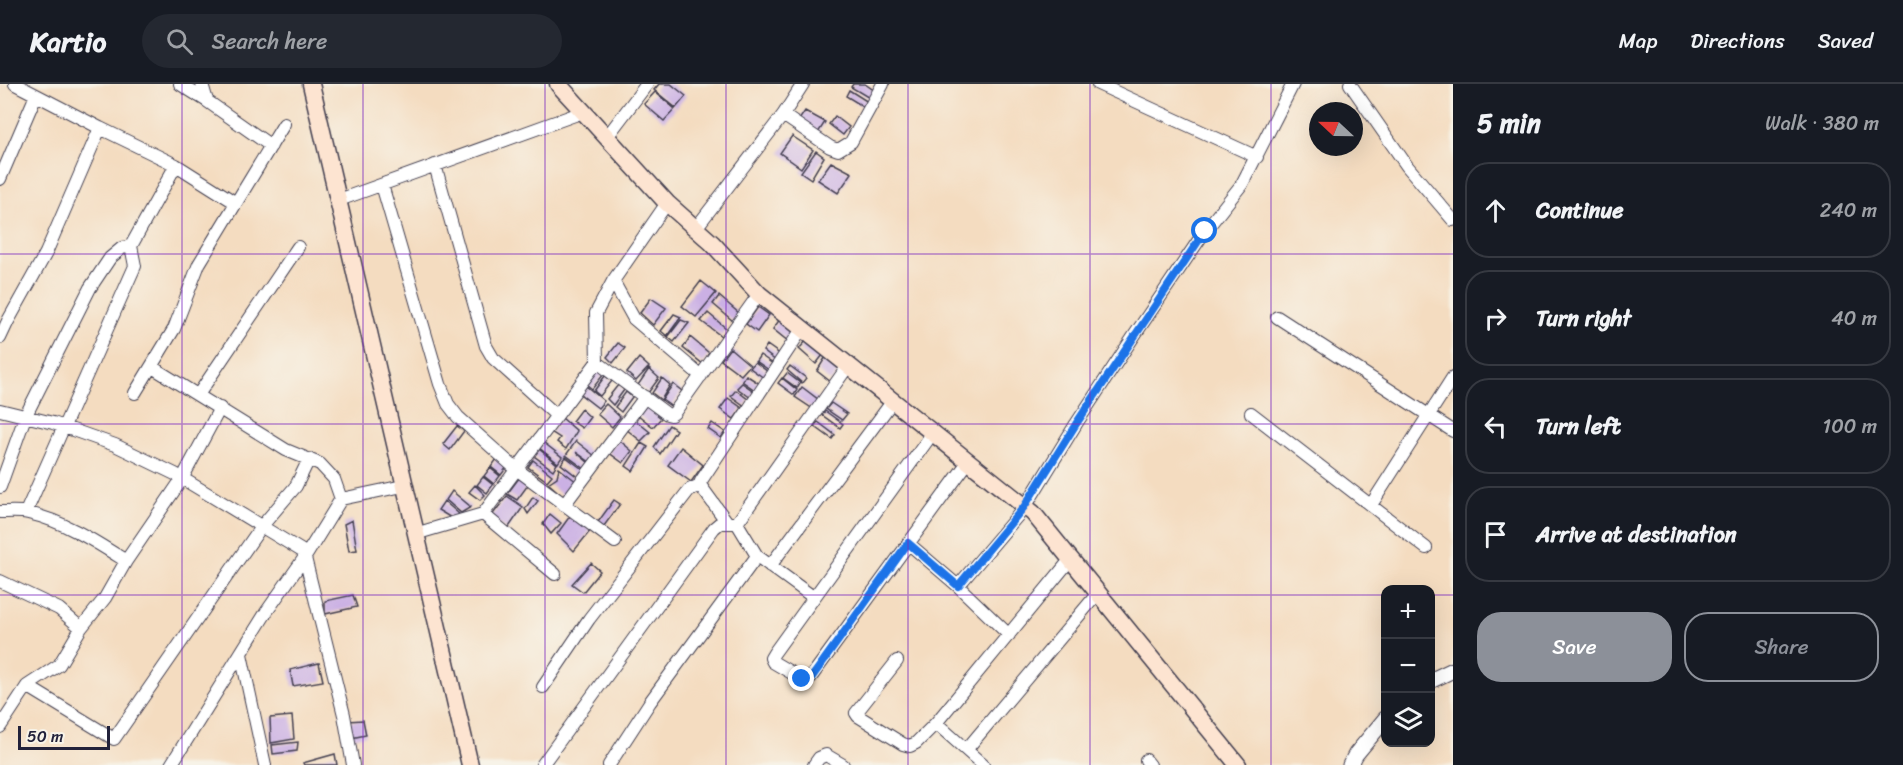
<!DOCTYPE html>
<meta charset="utf-8">
<style>
body{margin:0;font-family:Sriracha,sans-serif;background:#242831;color:#f1f3f6}
.controls{position:absolute;right:18px;bottom:18px;display:grid;overflow:hidden;border-radius:12px;box-shadow:0 6px 24px #0002}
.controls button{width:54px;height:54px;display:grid;place-items:center;padding:0;border:0;border-bottom:2px solid #363941;background:#171b24;color:#f1f3f6;font:30px sans-serif}
.compass{position:absolute;left:1309px;top:18px;width:54px;height:54px;border-radius:50%;background:#171b24;box-shadow:0 6px 24px #0002;rotate:292deg}
.scale{position:absolute;left:18px;bottom:15px;width:92px;box-sizing:border-box;padding-left:6px;border:3px solid #22223b;border-top:0;font-size:16px;line-height:21px;white-space:nowrap;color:#22223b;-webkit-text-stroke:4px #f7f3e8;paint-order:stroke}
.stop{position:absolute;width:18px;height:18px;margin:-14px;border:4px solid #1a73e8;border-radius:50%;background:#fff}
.stop.end{background:#1a73e8;border-color:#fff;box-shadow:0 2px 6px #0008}
.list{margin:0;padding:0;list-style:none}
h2{display:flex;justify-content:space-between;align-items:center;height:78px;margin:0;padding:0 24px;font-size:26px}
h2 small{font-size:20px;font-weight:400;color:#9ea1a6}
.list li{display:grid;grid-template-columns:39px 1fr auto;gap:18px;align-items:center;box-sizing:border-box;height:96px;margin:0 12px 12px;padding:0 12px;border:2px solid #363941;border-radius:24px}
.list b{display:block;font-size:22px;white-space:nowrap}
.list em{font-size:20px;font-style:normal;color:#9ea1a6}
.actions{display:flex;gap:12px;padding:18px 24px}
.actions a{flex:1;padding:14px 0;border:2px solid #8c9099;border-radius:24px;text-align:center;font-size:21px;color:#8c9099}
.actions .main{background:#8c9099;color:#fff}
.icon{flex:none;width:33px;height:33px;fill:none;stroke:currentColor;stroke-width:2;stroke-linecap:round;stroke-linejoin:round}
.map{position:relative;flex:none;width:1453px;height:681px;overflow:hidden}
header{display:flex;align-items:center;gap:36px;box-sizing:border-box;height:84px;padding:0 30px;background:#171b24;border-bottom:2px solid #363941}
header strong{font-size:28px}
nav{display:flex;gap:33px;margin-inline-start:auto;font-size:21px}
.search{width:420px;height:54px;background:#242831;display:flex;align-items:center;gap:15px;box-sizing:border-box;padding:0 21px;border-radius:33px;color:#9ea1a6;font-size:22px}
main{display:flex}
aside{flex:1;background:#171b24}
.map>svg:first-child{display:block}
</style>
<header>
<strong>Kartio</strong>
<div class="search"><svg class="icon" aria-label="search" viewBox="0 0 24 24"><circle cx="10" cy="10" r="6"/><path d="M15 15l6 6"/></svg>Search here</div>
<nav><a>Map</a><a>Directions</a><a>Saved</a></nav>
</header>
<main>
<div class="map">
<svg width="1453" height="681" viewBox="0 0 1453 681">
<rect width="100%" height="100%" fill="#f7f3e8"/>
<filter id="ink" filterUnits="userSpaceOnUse"><feTurbulence type="fractalNoise" baseFrequency=".0167" numOctaves="2"/><feDisplacementMap in="SourceGraphic" scale="12" xChannelSelector="R" yChannelSelector="G"/><feConvolveMatrix kernelMatrix="1 2 1 2 8 2 1 2 1" color-interpolation-filters="sRGB"/></filter>
<filter id="wash" filterUnits="userSpaceOnUse"><feTurbulence type="fractalNoise" baseFrequency=".008" numOctaves="4" result="noise"/><feDisplacementMap in="SourceGraphic" scale="24" xChannelSelector="R" yChannelSelector="G"/><feGaussianBlur stdDeviation="1.35" result="paint"/><feColorMatrix in="noise" values="0 0 0 0 0 0 0 0 0 0 0 0 0 0 0 0 0 1.4 0 .05"/><feComposite in="paint" operator="in"/></filter>
<g filter="url(#wash)">
<rect width="100%" height="100%" fill="#f4dcc0"/>
<g id="blocks">
<path fill="#cbb0e4" d="M 659,0 L 671,0 L 686,12 L 676,24 L 654,6 Z
M 853,0 L 865,0 L 875,7 L 871,15 L 851,3 Z
M 849,6 L 868,18 L 864,23 L 846,12 Z
M 655,8 L 675,25 L 664,37 L 644,20 Z
M 805,27 L 825,38 L 818,49 L 799,36 Z
M 835,32 L 849,43 L 843,51 L 829,40 Z
M 792,52 L 813,66 L 801,84 L 780,69 Z
M 816,67 L 824,73 L 811,95 L 801,88 Z
M 831,78 L 852,89 L 838,109 L 818,96 Z
M 701,197 L 716,209 L 696,233 L 682,222 Z
M 719,212 L 740,230 L 733,237 L 713,220 Z
M 651,214 L 666,224 L 653,241 L 640,229 Z
M 758,223 L 769,231 L 757,248 L 746,240 Z
M 708,229 L 727,245 L 721,252 L 701,237 Z
M 674,230 L 681,233 L 667,252 L 661,247 Z
M 780,235 L 797,247 L 789,258 L 773,245 Z
M 681,236 L 689,239 L 674,258 L 668,253 Z
M 690,253 L 709,269 L 703,280 L 683,264 Z
M 807,256 L 823,271 L 816,280 L 799,265 Z
M 618,259 L 625,264 L 613,279 L 607,273 Z
M 767,261 L 781,271 L 776,277 L 763,267 Z
M 730,264 L 750,281 L 741,291 L 721,276 Z
M 760,271 L 773,280 L 769,286 L 756,277 Z
M 827,271 L 841,283 L 831,298 L 817,287 Z
M 639,274 L 649,283 L 636,297 L 627,289 Z
M 755,278 L 768,288 L 764,294 L 750,284 Z
M 790,282 L 806,294 L 802,299 L 787,286 Z
M 597,285 L 604,290 L 592,305 L 586,300 Z
M 649,285 L 659,294 L 648,309 L 638,301 Z
M 787,289 L 800,299 L 797,304 L 783,294 Z
M 746,291 L 760,300 L 755,306 L 742,297 Z
M 605,292 L 612,297 L 600,312 L 594,307 Z
M 662,294 L 670,301 L 661,316 L 652,309 Z
M 782,294 L 797,306 L 794,311 L 778,299 Z
M 742,299 L 755,308 L 751,314 L 737,304 Z
M 673,300 L 682,307 L 672,323 L 662,316 Z
M 618,301 L 624,306 L 613,321 L 607,315 Z
M 586,302 L 604,317 L 598,324 L 580,310 Z
M 802,303 L 819,316 L 813,325 L 795,313 Z
M 736,306 L 749,316 L 745,322 L 731,312 Z
M 626,308 L 632,313 L 621,328 L 615,323 Z
M 728,314 L 742,324 L 734,335 L 720,325 Z
M 831,319 L 847,330 L 842,336 L 826,325 Z
M 606,320 L 620,333 L 612,343 L 597,330 Z
M 646,321 L 661,334 L 653,343 L 637,330 Z
M 581,325 L 590,333 L 582,344 L 572,337 Z
M 825,327 L 843,340 L 840,344 L 822,331 Z
M 562,334 L 577,347 L 566,365 L 557,358 L 560,354 L 551,348 Z
M 634,335 L 650,348 L 641,357 L 626,345 Z
M 818,338 L 835,351 L 832,355 L 814,342 Z
M 712,339 L 725,348 L 721,354 L 708,345 Z
M 669,341 L 676,346 L 660,370 L 654,363 Z
M 457,342 L 464,347 L 450,366 L 443,360 Z
M 618,355 L 632,367 L 623,379 L 608,368 Z
M 576,357 L 595,372 L 590,378 L 576,368 L 589,379 L 585,385 L 566,371 Z
M 543,358 L 562,373 L 558,379 L 538,363 Z
M 641,359 L 648,363 L 633,387 L 626,382 Z
M 681,363 L 703,381 L 691,398 L 668,381 Z
M 539,365 L 557,380 L 553,386 L 534,372 Z
M 566,373 L 585,387 L 579,394 L 561,380 Z
M 497,375 L 507,383 L 501,391 L 491,383 Z
M 533,376 L 552,391 L 547,397 L 528,383 Z
M 490,384 L 500,392 L 494,400 L 484,392 Z
M 559,384 L 577,398 L 564,413 L 548,399 L 557,393 Z
M 483,393 L 493,401 L 487,409 L 477,401 Z
M 519,394 L 528,401 L 517,416 L 507,410 Z
M 475,401 L 485,411 L 480,416 L 469,408 Z
M 452,407 L 471,423 L 461,429 L 446,416 Z
M 507,412 L 523,423 L 507,446 L 490,434 Z
M 533,413 L 538,417 L 528,430 L 525,425 Z
M 614,416 L 620,420 L 604,442 L 598,438 Z
M 444,417 L 459,430 L 453,435 L 438,426 Z
M 550,430 L 561,439 L 551,450 L 543,440 Z
M 570,432 L 591,446 L 574,467 L 557,450 Z
M 352,436 L 357,466 L 349,467 L 344,440 Z
M 591,479 L 600,487 L 583,508 L 572,500 Z
M 353,511 L 357,523 L 325,530 L 325,517 Z
M 319,579 L 323,597 L 293,602 L 290,586 Z
M 292,632 L 294,655 L 271,659 L 270,634 Z
M 363,636 L 366,651 L 351,654 L 348,637 Z
M 298,658 L 297,667 L 273,670 L 272,661 Z
M 335,670 L 337,681 L 304,681 L 303,679 Z"/>
</g>
</g>
<g filter="url(#ink)">
<use href="#blocks" fill-opacity="0" stroke="#423e4f" stroke-width="1.5"/>
<g fill="none" stroke-linecap="round" stroke-linejoin="round">
<g stroke="#423e4f" stroke-width="14">
<path id="minor" d="M 15,0 L 100,44
M 180,0 L 207,17
M 202,0 L 207,17 L 271,62
M 1098,0 L 1257,73
M 1350,0 L 1407,82 L 1453,136
M 783,31 L 830,63 L 838,66 L 851,58 L 883,0
M 606,54 L 647,0
M 435,81 L 486,262 L 493,274 L 556,331
M 0,95 L 36,11
M 382,101 L 440,300 L 448,320 L 458,333 L 515,384 L 615,458
M 339,116 L 583,28
M 667,119 L 613,197 L 634,235 L 701,292
M 696,144 L 783,31 L 803,0
M 1277,233 L 1453,347
M 0,254 L 8,237 L 46,169 L 100,44 L 176,81 L 236,119 L 284,40
M 597,278 L 596,229 L 613,197
M 152,283 L 286,366 L 320,380 L 334,395 L 341,415
M 135,309 L 174,245 L 199,180 L 236,119
M 198,311 L 298,163
M 0,326 L 53,339 L 115,361 L 175,390 L 307,470
M 1251,329 L 1426,464
M 932,350 L 774,569 L 771,574 L 773,578 L 802,595 L 811,593 L 968,378
M 0,403 L 25,333 L 90,204 L 110,174 L 122,164 L 131,162
M 564,421 L 645,313
M 1371,421 L 1453,293
M 0,428 C 9,428 20,427 28,429 C 64,437 96,458 126,477
M 26,428 L 135,182 L 131,162 L 176,81
M 483,430 L 555,490
M 727,438 L 700,401 L 701,397 L 802,245
M 415,450 L 483,430 L 597,278 L 667,330 L 671,331 L 674,329 L 759,210
M 908,459 L 958,502 L 1009,551
M 305,474 L 344,631 L 353,681
M 770,482 L 892,318
M 0,497 L 59,525 L 81,544
M 958,502 L 1025,423 L 1076,340 L 1134,252 L 1205,147 L 1242,100 L 1293,0
M 813,513 L 757,472 L 737,439 L 848,282
M 241,570 L 265,681
M 897,577 L 856,629 L 858,632 L 903,660 L 910,662 L 916,659 L 936,639 L 1070,476
M 27,602 L 114,655 L 261,443 L 296,402 L 309,375
M 543,603 L 589,535 L 689,406 L 700,401
M 936,639 L 983,681
M 0,643 L 27,602 L 59,581 L 81,544 L 105,514 L 126,477 L 182,395 L 220,324
M 966,666 L 1098,509
M 1146,676 L 1150,681
M 171,681 L 267,527 L 307,470 L 341,415 L 403,402
M 542,681 L 714,444 L 720,439 L 737,439
M 609,681 L 650,618 L 757,472
M 814,681 L 819,674 L 826,671 L 843,681"/>
</g>
<g stroke="#423e4f" stroke-width="17">
<path id="tertiary" d="M 1430,597 L 1453,586
M 1350,681 L 1356,670 L 1386,634"/>
</g>
<g stroke="#423e4f" stroke-width="19">
<path id="secondary" d="M 311,0 L 470,681
M 558,0 L 667,119 L 712,159 L 759,210 L 1033,429 L 1238,681"/>
</g>
<use href="#minor" stroke="#fff" stroke-width="12"/>
<use href="#tertiary" stroke="#fff" stroke-width="15"/>
<use href="#secondary" stroke="#fde4d1" stroke-width="16"/>
</g>
</g>
<g fill="none" stroke-linecap="round" stroke-linejoin="round" filter="url(#ink)">
<path stroke="#1a73e8" stroke-width="8" d="M 802,595 L 812,593 L 908,459 L 958,502 L 1024,423 L 1076,340 L 1205,147"/>
</g>
<path fill="none" stroke="#7b2cbf" stroke-width="1.5" stroke-opacity="0.55" d="M 182,0 L 182,681M 363,0 L 363,681M 545,0 L 545,681M 726,0 L 726,681M 908,0 L 908,681M 1090,0 L 1090,681M 1271,0 L 1271,681M 0,170 L 1453,170M 0,340 L 1453,340M 0,511 L 1386,511M 1430,511 L 1453,511"/>
</svg>
<div class="controls">
<button>+</button>
<button>−</button>
<button><svg class="icon" aria-label="layers" viewBox="0 0 24 24"><path d="M12 4l9 5-9 5-9-5zM3 14l9 5 9-5"/></svg></button>
</div>
<svg class="compass" viewBox="-18 -18 36 36"><path d="M0-13l5 13h-10z" fill="#e53935"/><path d="M0 13l5-13h-10z" fill="#9ea1a6"/></svg>
<div class="scale">50 m</div>
<div class="stop" style="left:1205px;top:147px"></div>
<div class="stop end" style="left:802px;top:595px"></div>
</div>
<aside>
<h2>5 min<small>Walk · 380 m</small></h2>
<ul class="list">
<li><svg class="icon" aria-label="ahead" viewBox="0 0 24 24"><path d="M12 20V5M6 11l6-6 6 6"/></svg><div><b>Continue</b></div><em>240 m</em></li>
<li><svg class="icon" aria-label="right" viewBox="0 0 24 24"><path d="M7 20v-9h11M14 6l5 5-5 5"/></svg><div><b>Turn right</b></div><em>40 m</em></li>
<li><svg class="icon" aria-label="left" viewBox="0 0 24 24"><path d="M17 20v-9H6M10 6l-5 5 5 5"/></svg><div><b>Turn left</b></div><em>100 m</em></li>
<li><svg class="icon" aria-label="arrive" viewBox="0 0 24 24"><path d="M6 21V4h12l-3 4 3 4H6"/></svg><div><b>Arrive at destination</b></div></li>
</ul>
<div class="actions"><a class="main">Save</a><a>Share</a></div>
</aside>
</main>
